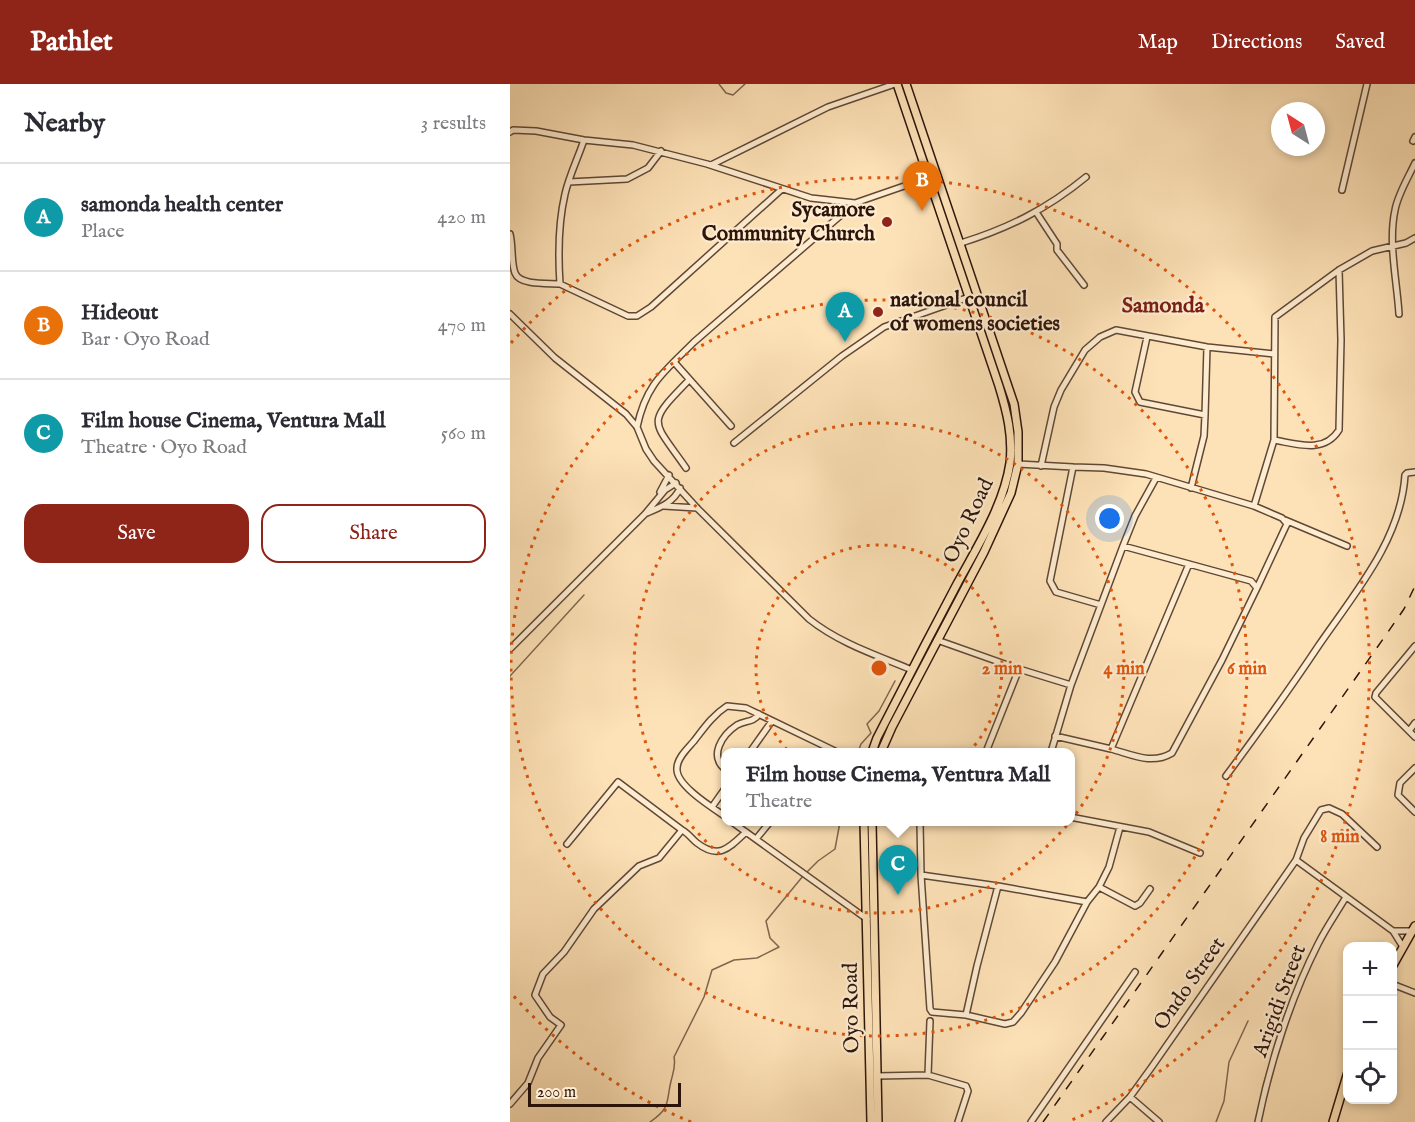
<!DOCTYPE html>
<meta charset="utf-8">
<style>
body{margin:0;font-family:"IM FELL English",serif;background:#f2f2f3;color:#2b2b33}
.controls{position:absolute;right:18px;bottom:18px;display:grid;overflow:hidden;border-radius:12px;box-shadow:0 3px 9px #0003}
.controls button{width:54px;height:54px;display:grid;place-items:center;padding:0;border:0;border-bottom:2px solid #e1e1e2;background:#fff;color:#2b2b33;font:30px sans-serif}
.compass{position:absolute;left:761px;top:18px;width:54px;height:54px;border-radius:50%;background:#fff;box-shadow:0 3px 9px #0003;rotate:324deg}
.scale{position:absolute;left:18px;bottom:15px;width:153px;box-sizing:border-box;padding-left:6px;border:3px solid #2c140b;border-top:0;font-size:16px;line-height:21px;white-space:nowrap;color:#2c140b;-webkit-text-stroke:4px #feecd0;paint-order:stroke}
.you{position:absolute;left:600px;top:435px;width:21px;height:21px;margin:-15px;border:4px solid #fff;border-radius:50%;background:#1a73e8;box-shadow:0 0 0 9px #1a73e833}
.badge{display:grid;place-items:center;width:39px;height:39px;border-radius:50%;background:#8f2418;color:#fff;font-size:20px;font-weight:700}
.pin{position:absolute;translate:-50% -50px;filter:drop-shadow(0 2px 3px #0008)}
.pin::after{content:'';position:absolute;top:32px;width:21px;height:18px;background:inherit;clip-path:polygon(0 0,100% 0,50% 100%)}
.popup{position:absolute;left:211px;top:664px;width:354px;height:78px;box-sizing:border-box;display:grid;place-content:center;border-radius:12px;background:#fff;filter:drop-shadow(0 2px 4px #0005);font-size:20px;white-space:nowrap;color:#7c7c81}
.popup b{font-size:22px;color:#2b2b33}
.popup::after{content:'';position:absolute;left:50%;top:100%;margin-left:-12px;border:12px solid transparent;border-top-color:#fff}
.list{margin:0;padding:0;list-style:none}
h2{display:flex;justify-content:space-between;align-items:center;height:78px;margin:0;padding:0 24px;font-size:26px}
h2 small{font-size:20px;font-weight:400;color:#7c7c81}
.list li{display:grid;grid-template-columns:39px 1fr auto;gap:18px;align-items:center;box-sizing:border-box;height:108px;padding:0 24px;border-top:2px solid #e1e1e2}
.list b{display:block;font-size:22px;white-space:nowrap}
.list p{margin:0;font-size:20px;white-space:nowrap;color:#7c7c81}
.list em{font-size:20px;font-style:normal;color:#7c7c81}
.actions{display:flex;gap:12px;padding:18px 24px}
.actions a{flex:1;padding:14px 0;border:2px solid #8f2418;border-radius:18px;text-align:center;font-size:21px;color:#8f2418}
.actions .main{background:#8f2418;color:#fff}
.icon{flex:none;width:33px;height:33px;fill:none;stroke:currentColor;stroke-width:2;stroke-linecap:round;stroke-linejoin:round}
.map{position:relative;flex:none;width:905px;height:1038px;overflow:hidden}
header{display:flex;align-items:center;gap:36px;box-sizing:border-box;height:84px;padding:0 30px;background:#8f2418;color:#fff}
header strong{font-size:28px}
nav{display:flex;gap:33px;margin-inline-start:auto;font-size:21px}
main{display:flex}
aside{flex:1;background:#fff}
.map>svg:first-child{display:block}
</style>
<header>
<strong>Pathlet</strong>
<nav><a>Map</a><a>Directions</a><a>Saved</a></nav>
</header>
<main>
<aside>
<h2>Nearby<small>3 results</small></h2>
<ul class="list">
<li><span class="badge" style="background:#0f9aa8">A</span><div><b>samonda health center</b><p>Place</p></div><em>420 m</em></li>
<li><span class="badge" style="background:#e8710a">B</span><div><b>Hideout</b><p>Bar · Oyo Road</p></div><em>470 m</em></li>
<li><span class="badge" style="background:#0f9aa8">C</span><div><b>Film house Cinema, Ventura Mall</b><p>Theatre · Oyo Road</p></div><em>560 m</em></li>
</ul>
<div class="actions"><a class="main">Save</a><a>Share</a></div>
</aside>
<div class="map">
<svg width="905" height="1038" viewBox="0 0 905 1038">
<rect width="100%" height="100%" fill="#fee2b7"/>
<filter id="stains"><feTurbulence type="fractalNoise" baseFrequency=".00333" numOctaves="4"/><feColorMatrix values="0 0 0 0 .2 0 0 0 0 .09 0 0 0 0 .02 0 0 0 .5 -.17"/></filter>
<radialGradient id="worn" r=".72"><stop offset=".6" stop-color="#630" stop-opacity="0"/><stop offset="1" stop-color="#630" stop-opacity=".3"/></radialGradient>
<g fill="none" stroke-linecap="round" stroke-linejoin="round">
<path stroke="#7f664f" stroke-width="1.5" d="M 209,0 L 216,9 L 223,11 L 235,0
M 0,592 L 74,511
M 348,668 L 351,660 L 361,649 L 357,640 L 369,627 L 385,597
M 297,788 L 308,777 L 325,765 L 330,738
M 140,1038 C 161,1024 156,1018 161,997 C 163,989 166,982 164,973 L 194,913 L 202,886 L 224,876 L 247,874 L 269,863 L 260,854 L 256,837 L 293,792
M 706,1038 L 714,1017 L 719,978 L 738,937"/>
<g stroke="#604836" stroke-width="8">
<path id="minor" d="M 0,48 L 3,46 L 26,47 L 74,56 L 123,61 L 197,80 L 301,114 L 345,119
M 74,56 C 68,74 59,92 55,110 C 48,140 48,170 50,200 L 118,232 L 127,232 L 141,223 L 272,105
M 903,57 L 905,53
M 201,81 L 318,23 L 385,0
M 59,98 L 117,95 L 138,84 L 151,67
M 832,106 L 857,0
M 526,128 L 547,160 L 547,166 L 574,201
M 0,150 C 3,162 1,179 5,189 C 10,202 39,199 50,200
M 451,159 C 499,144 537,125 576,93
M 0,230 L 45,274 L 116,330 L 127,343 L 136,365 L 144,377 L 187,424 L 299,535 C 329,559 366,571 402,586
M 889,230 C 887,197 878,159 885,126 C 888,110 898,94 905,79
M 637,253 L 625,308 L 630,318 L 695,331 L 697,263
M 164,278 L 221,342
M 127,343 C 136,300 154,288 184,258 L 345,119 L 426,91
M 764,356 C 787,360 814,370 829,346 L 831,256 L 829,186
M 224,359 L 332,272 L 374,243 L 459,213
M 508,380 L 563,383 L 540,497 L 546,508 L 591,521
M 531,382 L 544,323 L 551,306 L 575,266 L 590,253 L 606,246 L 697,263 L 764,270
M 563,383 L 594,384 L 636,390 L 744,422 L 772,434 L 777,440 L 775,444 L 747,504
M 176,384 C 142,335 135,341 179,296
M 681,404 L 694,352 L 695,331
M 150,408 L 159,391
M 154,422 L 187,424
M 744,422 L 764,356 L 765,233 L 829,186 L 862,167 L 896,159 L 905,154
M 137,429 C 151,423 164,418 170,404
M 775,436 L 837,462
M 613,462 L 625,432 L 646,394
M 427,556 L 509,585 L 476,668
M 905,562 L 866,609 L 865,613 L 905,653
M 0,565 L 135,430 L 155,406 L 166,399
M 509,585 L 561,601 L 541,668
M 899,647 L 905,639
M 545,652 L 601,665 L 679,480 L 613,462 L 561,601
M 601,665 C 623,671 642,681 662,669 L 712,576 L 747,504 L 741,497 L 679,480
M 240,668 L 262,637
M 905,684 L 890,699 L 888,711 L 905,728
M 216,686 C 198,672 212,651 227,641 C 236,636 243,639 249,630
M 716,692 C 748,649 779,606 809,561 C 844,510 891,456 895,391 L 897,389 L 905,388
M 202,723 L 216,703
M 216,733 C 203,724 165,701 167,684 C 167,674 178,664 184,657 C 194,644 203,631 217,622 L 236,624 L 327,668
M 560,733 L 639,748 L 690,769
M 222,738 L 357,835
M 410,738 L 411,791 L 488,802 L 467,882 L 456,931 L 422,928 L 420,925 L 411,791
M 246,755 L 260,738
M 57,760 L 108,698 L 172,746
M 786,776 L 883,847 L 893,863
M 488,802 L 577,818
M 589,803 L 625,822 L 630,819 L 640,805
M 883,847 L 902,847
M 882,900 L 905,909
M 456,931 L 495,940 L 503,938 L 511,929 L 545,878 L 577,818 L 589,803 L 599,783 L 610,743
M 418,991 L 420,937
M 367,992 L 418,991 L 456,1002 L 458,1007 L 448,1038
M 620,1013 L 649,1038
M 0,1020 L 18,999 L 28,974 L 51,941 L 40,933 L 25,911 L 33,890 L 54,868 L 84,825 L 129,782 L 149,774 L 172,746 C 178,749 182,755 187,759 C 209,776 219,764 236,748
M 521,1038 L 625,888
M 596,1038 L 620,1013 L 641,984 L 786,776 L 794,754 L 811,726 L 819,724 L 832,730 L 867,763
M 748,1038 C 760,979 781,913 808,860 C 816,844 827,828 836,813"/>
</g>
<g stroke="#2c140b" stroke-width="10">
<path id="major" d="M 362,668 L 367,654 C 393,603 420,551 447,500 C 467,463 494,421 500,379 C 503,352 497,328 489,302 L 387,0
M 371,668 L 382,643 L 474,468 L 501,409 L 508,380 L 508,348 L 504,320 L 396,0
M 354,738 L 361,1038
M 362,738 L 368,1038
M 882,883 L 905,842
M 823,1038 L 838,988"/>
</g>
<use href="#minor" stroke="#feecd0" stroke-width="5"/>
<use href="#major" stroke="#fee2b7" stroke-width="7"/>
<path stroke="#2c140b" stroke-width="1.5" stroke-dasharray="10 10" stroke-linecap="butt" d="M 533,1038 L 878,548 L 894,525 L 905,502"/>
</g>
<g fill="none" stroke="#df560c" stroke-width="3" stroke-dasharray="3 6">
<circle cx="369" cy="584" r="123"/>
<circle cx="369" cy="584" r="245"/>
<circle cx="369" cy="584" r="368"/>
<path d="M181 1038A491 491 0 0 1 1 909M1 259A491 491 0 1 1 557 1038"/>
</g>
<g fill="#8f2418" stroke="#feecd0" stroke-width="2">
<circle cx="377" cy="138" r="6"/>
<circle cx="368" cy="228" r="6"/>
</g>
<g text-anchor="middle" dominant-baseline="central" stroke-width="4.5" stroke-linejoin="round" paint-order="stroke">
<g font-size="21" font-weight="bold" fill="#2c140b" stroke="#feecd0" text-anchor="end">
<text x="365" y="126">Sycamore<tspan x="365" dy="24">Community Church</tspan></text>
<text x="380" y="216" text-anchor="start">national council<tspan x="380" dy="24">of womens societies</tspan></text>
</g>
<g font-size="21" fill="#2c140b" stroke="#feecd0">
<text transform="translate(459 437) rotate(-65)">Oyo Road</text>
<text transform="translate(680 900) rotate(-55)">Ondo Street</text>
<text transform="translate(770 917) rotate(-70)">Arigidi Street</text>
<text transform="translate(342 924) rotate(-91)">Oyo Road</text>
</g>
<g font-size="22" font-weight="bold" fill="#7a1f14" stroke="#feecd0">
<text x="653" y="222">Samonda</text>
</g>
</g>
<circle cx="369" cy="584" r="9" fill="#df560c" stroke="#feecd0" stroke-width="3"/>
<g font-size="18" text-anchor="middle" font-weight="bold" fill="#df560c" stroke="#feecd0" stroke-width="4.5" stroke-linejoin="round" paint-order="stroke">
<text x="492" y="590">2 min</text>
<text x="614" y="590">4 min</text>
<text x="737" y="590">6 min</text>
<text x="830" y="758">8 min</text>
</g>
<rect width="100%" height="100%" filter="url(#stains)"/>
<rect width="100%" height="100%" fill="url(#worn)"/>
</svg>
<div class="controls">
<button>+</button>
<button>−</button>
<button><svg class="icon" aria-label="locate" viewBox="0 0 24 24"><circle cx="12" cy="12" r="6"/><path d="M12 2v4M12 18v4M2 12h4M18 12h4"/></svg></button>
</div>
<svg class="compass" viewBox="-18 -18 36 36"><path d="M0-13l5 13h-10z" fill="#e53935"/><path d="M0 13l5-13h-10z" fill="#7c7c81"/></svg>
<div class="scale">200 m</div>
<div class="you"></div>
<div class="pin badge" style="left:335px;top:258px;background:#0f9aa8">A</div>
<div class="pin badge" style="left:412px;top:127px;background:#e8710a">B</div>
<div class="pin badge" style="left:388px;top:811px;background:#0f9aa8">C</div>
<div class="popup"><b>Film house Cinema, Ventura Mall</b>Theatre</div>
</div>
</main>
